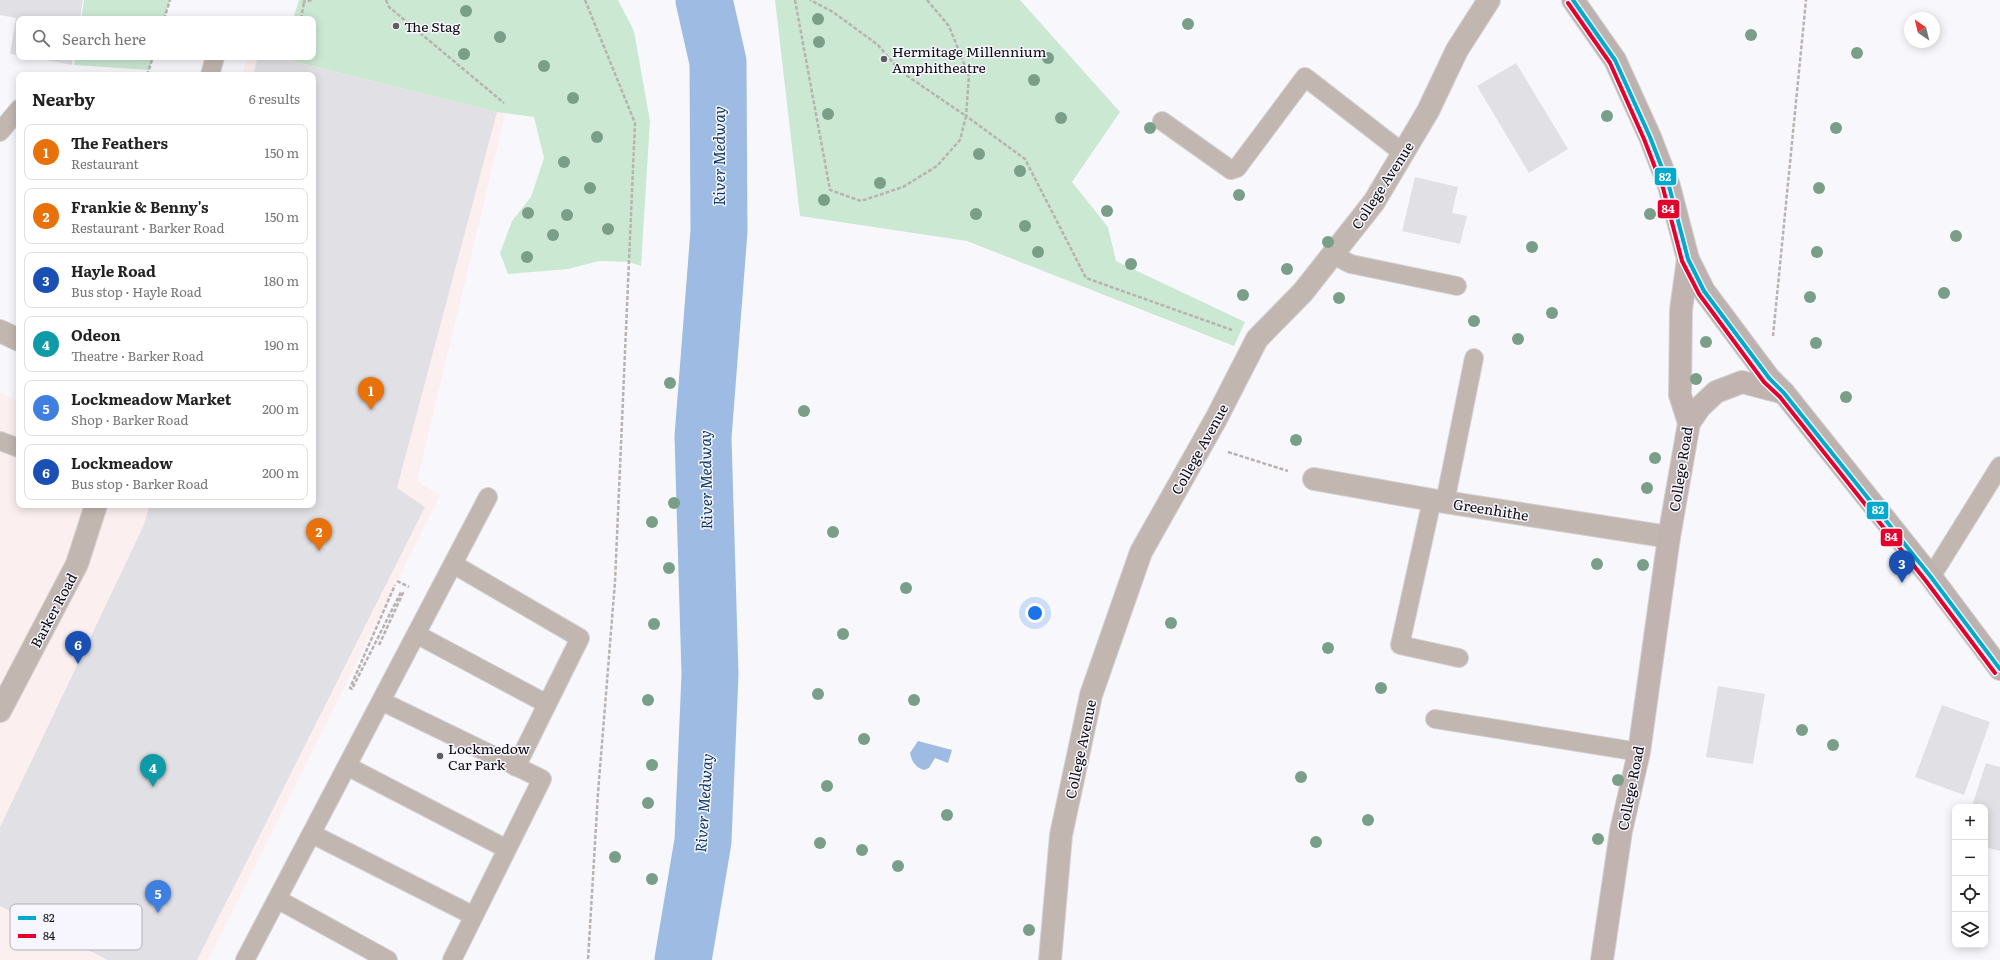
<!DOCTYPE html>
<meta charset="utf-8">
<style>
body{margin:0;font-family:Literata,serif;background:#f2f2f2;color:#222}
.controls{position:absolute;right:12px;bottom:12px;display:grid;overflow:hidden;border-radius:8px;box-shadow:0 2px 10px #0003}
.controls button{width:36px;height:36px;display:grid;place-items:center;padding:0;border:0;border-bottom:1px solid #e0e0e0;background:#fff;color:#222;font:20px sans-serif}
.compass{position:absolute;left:1904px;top:12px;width:36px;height:36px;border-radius:50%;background:#fff;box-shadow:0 2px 10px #0003;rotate:325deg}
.you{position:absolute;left:1035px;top:613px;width:14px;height:14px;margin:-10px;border:3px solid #fff;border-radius:50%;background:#1a73e8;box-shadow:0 0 0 6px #1a73e833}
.badge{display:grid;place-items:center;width:26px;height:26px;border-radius:50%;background:#0f766e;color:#fff;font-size:13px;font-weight:700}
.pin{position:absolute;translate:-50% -33px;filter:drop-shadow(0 1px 2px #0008)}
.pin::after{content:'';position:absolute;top:21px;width:14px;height:12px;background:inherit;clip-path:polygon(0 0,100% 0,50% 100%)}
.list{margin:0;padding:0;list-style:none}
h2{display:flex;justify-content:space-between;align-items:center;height:52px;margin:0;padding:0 16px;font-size:17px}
h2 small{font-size:13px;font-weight:400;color:#767676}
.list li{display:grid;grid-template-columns:26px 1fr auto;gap:12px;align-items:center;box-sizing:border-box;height:56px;margin:0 8px 8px;padding:0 8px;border:1px solid #e0e0e0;border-radius:8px}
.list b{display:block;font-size:15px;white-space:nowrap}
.list p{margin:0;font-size:13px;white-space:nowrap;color:#767676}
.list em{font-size:13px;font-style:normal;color:#767676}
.icon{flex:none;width:22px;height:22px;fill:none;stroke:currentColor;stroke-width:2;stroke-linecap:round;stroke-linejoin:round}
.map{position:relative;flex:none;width:2000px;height:960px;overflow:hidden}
.search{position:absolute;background:#fff;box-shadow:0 2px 10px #0003;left:16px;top:16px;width:300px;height:44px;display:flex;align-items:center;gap:10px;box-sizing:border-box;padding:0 14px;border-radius:8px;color:#767676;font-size:15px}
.panel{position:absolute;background:#fff;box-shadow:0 2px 10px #0003;left:16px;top:72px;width:300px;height:436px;border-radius:8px}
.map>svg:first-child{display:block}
</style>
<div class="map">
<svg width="2000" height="960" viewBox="0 0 2000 960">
<rect width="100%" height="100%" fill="#f8f8fc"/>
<path fill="#fbefef" d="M 247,57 L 312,57 L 507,107 L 417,481 L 440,495 L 208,960 L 0,960 L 0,393 L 19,401 L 19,505 L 313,505 L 313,75 L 242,75 Z"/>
<path fill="#cbe8d3" d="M 84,0 L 170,0 L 164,19 L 81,19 Z
M 299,0 L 618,0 L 634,31 L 650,121 L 641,266 L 629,262 L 599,261 L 568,269 L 508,274 L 500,253 L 512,221 L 531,197 L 544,158 L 534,117 L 497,112 L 284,59 L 283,57 L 313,57 L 313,19 L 293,19 Z
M 775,0 L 1020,0 L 1120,112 L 1072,182 L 1108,227 L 1116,261 L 1245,322 L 1234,346 L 967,241 L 800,216 Z
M 75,57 L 153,57 L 149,70 L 74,65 Z"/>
<path fill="#9ebce3" d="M 918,741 L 952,750 L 948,763 L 935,758 L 929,768 L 924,770 C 915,767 912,762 910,753 Z"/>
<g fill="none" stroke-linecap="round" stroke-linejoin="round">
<path stroke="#9ebce3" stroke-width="57" d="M 683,960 L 703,841 L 710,674 L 703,437 L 719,231 L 718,62 L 704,0"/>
</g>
<path fill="#e1e1e5" d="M 0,0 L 83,0 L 80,19 L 19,19 L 19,56 L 10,54 L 16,18 L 0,15 Z
M 31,57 L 73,57 L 72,65 Z
M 258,57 L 275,57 L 497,112 L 397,488 L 425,507 L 197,960 L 108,960 L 0,906 L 0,827 L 143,527 L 150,505 L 313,505 L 313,75 L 253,75 Z
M 1516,63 L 1568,149 L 1529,173 L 1477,86 Z
M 1415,177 L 1458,187 L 1452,213 L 1467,216 L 1460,244 L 1402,231 Z
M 1718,686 L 1765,694 L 1753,764 L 1706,757 Z
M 1942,705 L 1990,722 L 1964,795 L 1915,777 Z
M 1986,763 L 2000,767 L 2000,851 L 1985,847 L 1985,807 L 1972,806 Z"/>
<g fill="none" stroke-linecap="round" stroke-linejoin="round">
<g stroke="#d3d3d5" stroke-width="20">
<path id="lane" d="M 210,75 L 215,57
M 1162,121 L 1231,170 L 1237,168 L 1305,77 L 1403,153
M 0,132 L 19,109
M 1333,255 L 1351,264 L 1457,286
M 0,441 L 19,448
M 1432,500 L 1400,645 L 1459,658
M 1445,502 L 1474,358
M 453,564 L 580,638 L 516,767
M 1931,577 L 2000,466
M 416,634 L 547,704
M 381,701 L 542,779 L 452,960
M 1435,719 L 1639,752
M 347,766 L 507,849
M 312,834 L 474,916
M 277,899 L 388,960
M 245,960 L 488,497"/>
</g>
<g stroke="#d3d3d5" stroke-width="24">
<path id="street" d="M 0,331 L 19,340
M 1314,479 L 1432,500 L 1669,537
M 0,711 L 77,564 L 96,505
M 1050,960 L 1061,835 L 1091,695 L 1141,552 L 1216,419 L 1257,339 L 1303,292 L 1374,202 L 1428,111 L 1457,50 L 1489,0"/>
</g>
<g stroke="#d3d3d5" stroke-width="24">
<path id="secondary" d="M 1689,423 L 1700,407 L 1716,392 L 1742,382 L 1784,393
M 1602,960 L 1621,831 L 1639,752 L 1669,537 L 1689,423 L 1680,395 L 1681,310 L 1688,259"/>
</g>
<g stroke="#d3d3d5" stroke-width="24">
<path id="highway" d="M 1573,0 L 1615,60 L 1650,137 L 1669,186 L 1688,259 L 1704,291 L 1769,378 L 1784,393 L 1931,577 L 2000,669"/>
</g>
<path stroke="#bab2b0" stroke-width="2.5" stroke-dasharray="4 2" stroke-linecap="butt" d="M 305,0 L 304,2 L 312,0
M 386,0 L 389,7 L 504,103
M 585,0 L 635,123 L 615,582 L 598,793 L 588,960
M 795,0 L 830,190 L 861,201 L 903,187 L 937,166 L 960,140 L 966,116 L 900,71 L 878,45 L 833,12 L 810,0
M 927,0 L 949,26 L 969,76 L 966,116 L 1025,159 L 1086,278 L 1232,330
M 164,19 L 170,0
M 301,19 L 304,2
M 147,75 L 153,57
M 1773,336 L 1806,0
M 1228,452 L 1288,471
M 397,581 L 409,587
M 379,645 L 403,593 L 401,592 L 352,689 L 350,688 L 395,585"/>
<use href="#lane" stroke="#c2b6b0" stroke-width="18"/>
<use href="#street" stroke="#c2b6b0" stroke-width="22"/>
<use href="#secondary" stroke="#c1b4b0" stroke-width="22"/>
<use href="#highway" stroke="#bcb3b0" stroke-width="22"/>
<g stroke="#f7f6fe" stroke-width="7">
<path id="bus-1" d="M 1573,0 L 1615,60 L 1650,137 L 1669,186 L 1688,259 L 1704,291 L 1769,378 L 1784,393 L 1931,577 L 2000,669"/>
</g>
<g stroke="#f7f6fe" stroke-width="7">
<path id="bus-2" d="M 1568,3 L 1610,63 L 1644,139 L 1663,188 L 1682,261 L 1699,294 L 1764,382 L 1780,397 L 1926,581 L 1995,673"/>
</g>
<use href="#bus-1" stroke="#00a9ce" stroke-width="4"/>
<use href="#bus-2" stroke="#e4002b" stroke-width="4"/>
</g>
<g fill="#799f88">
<circle cx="466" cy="11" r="6"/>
<circle cx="818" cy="19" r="6"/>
<circle cx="1188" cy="24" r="6"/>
<circle cx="1751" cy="35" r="6"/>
<circle cx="500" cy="37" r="6"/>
<circle cx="819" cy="42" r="6"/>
<circle cx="1857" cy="53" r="6"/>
<circle cx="464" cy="54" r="6"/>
<circle cx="1048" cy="58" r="6"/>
<circle cx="544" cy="66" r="6"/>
<circle cx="1034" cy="80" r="6"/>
<circle cx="573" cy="98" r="6"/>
<circle cx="828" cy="114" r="6"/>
<circle cx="1607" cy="116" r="6"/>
<circle cx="1061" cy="118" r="6"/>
<circle cx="1150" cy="128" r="6"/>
<circle cx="1836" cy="128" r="6"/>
<circle cx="597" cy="137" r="6"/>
<circle cx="979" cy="154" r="6"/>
<circle cx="564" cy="162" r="6"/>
<circle cx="1020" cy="171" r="6"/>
<circle cx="880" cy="183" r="6"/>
<circle cx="590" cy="188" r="6"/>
<circle cx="1819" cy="188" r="6"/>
<circle cx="1239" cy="195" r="6"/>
<circle cx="824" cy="200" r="6"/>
<circle cx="1107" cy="211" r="6"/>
<circle cx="528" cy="213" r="6"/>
<circle cx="976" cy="214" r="6"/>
<circle cx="1650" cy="214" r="6"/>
<circle cx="567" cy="215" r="6"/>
<circle cx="1025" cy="226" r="6"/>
<circle cx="608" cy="229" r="6"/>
<circle cx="553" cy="235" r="6"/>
<circle cx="1956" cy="236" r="6"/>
<circle cx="1328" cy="242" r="6"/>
<circle cx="1532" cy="247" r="6"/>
<circle cx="1038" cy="252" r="6"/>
<circle cx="1817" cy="252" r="6"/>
<circle cx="527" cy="257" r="6"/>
<circle cx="1131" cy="264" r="6"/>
<circle cx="1287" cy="269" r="6"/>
<circle cx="1944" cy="293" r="6"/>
<circle cx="1243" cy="295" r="6"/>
<circle cx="1810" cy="297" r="6"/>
<circle cx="1339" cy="298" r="6"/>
<circle cx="1552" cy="313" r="6"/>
<circle cx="1474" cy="321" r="6"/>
<circle cx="1518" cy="339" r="6"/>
<circle cx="1706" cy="342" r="6"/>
<circle cx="1816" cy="343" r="6"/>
<circle cx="1696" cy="379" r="6"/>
<circle cx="670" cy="383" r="6"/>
<circle cx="1846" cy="397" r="6"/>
<circle cx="804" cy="411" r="6"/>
<circle cx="1296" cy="440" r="6"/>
<circle cx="1655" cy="458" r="6"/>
<circle cx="1647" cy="488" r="6"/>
<circle cx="674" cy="503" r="6"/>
<circle cx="652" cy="522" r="6"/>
<circle cx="833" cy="532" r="6"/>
<circle cx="1597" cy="564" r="6"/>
<circle cx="1643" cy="565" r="6"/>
<circle cx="669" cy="568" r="6"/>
<circle cx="906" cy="588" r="6"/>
<circle cx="1171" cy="623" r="6"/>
<circle cx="654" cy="624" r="6"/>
<circle cx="843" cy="634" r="6"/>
<circle cx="1328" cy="648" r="6"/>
<circle cx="1381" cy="688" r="6"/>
<circle cx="818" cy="694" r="6"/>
<circle cx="648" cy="700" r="6"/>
<circle cx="914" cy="700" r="6"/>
<circle cx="1802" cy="730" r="6"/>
<circle cx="864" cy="739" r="6"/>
<circle cx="1833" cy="745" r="6"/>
<circle cx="652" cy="765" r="6"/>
<circle cx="1301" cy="777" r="6"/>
<circle cx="1618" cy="780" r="6"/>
<circle cx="827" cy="786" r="6"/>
<circle cx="648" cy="803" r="6"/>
<circle cx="947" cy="815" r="6"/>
<circle cx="1368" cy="820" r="6"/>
<circle cx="1598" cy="839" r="6"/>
<circle cx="1316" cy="842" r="6"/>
<circle cx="820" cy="843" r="6"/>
<circle cx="862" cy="850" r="6"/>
<circle cx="615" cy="857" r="6"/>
<circle cx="898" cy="866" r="6"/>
<circle cx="652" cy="879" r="6"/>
<circle cx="1029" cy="930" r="6"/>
</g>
<g fill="#5e5e62" stroke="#f7f6fe" stroke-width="1.5">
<circle cx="396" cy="26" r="4"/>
<circle cx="884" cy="59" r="4"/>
<circle cx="440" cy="756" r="4"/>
</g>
<g text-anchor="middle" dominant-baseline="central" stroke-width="3" stroke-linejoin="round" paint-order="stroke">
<g font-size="14" fill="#0b0b0f" stroke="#f7f6fe" text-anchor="start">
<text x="404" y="26">The Stag</text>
<text x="892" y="51">Hermitage Millennium<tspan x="892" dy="16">Amphitheatre</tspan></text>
<text x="448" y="748">Lockmedow<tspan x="448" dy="16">Car Park</tspan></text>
</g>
<g font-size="14" fill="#0b0b0f" stroke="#f7f6fe">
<text transform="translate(1382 185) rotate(-57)">College Avenue</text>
<text transform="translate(1199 449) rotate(-61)">College Avenue</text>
<text transform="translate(1680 469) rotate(-81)">College Road</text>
<text transform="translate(1491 509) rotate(9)">Greenhithe</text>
<text transform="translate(53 610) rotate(-62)">Barker Road</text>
<text transform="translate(1080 749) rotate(-78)">College Avenue</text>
<text transform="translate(1630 788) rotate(-79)">College Road</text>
</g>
<g font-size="15" font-style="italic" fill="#093567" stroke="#f7f6fe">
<text transform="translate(718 156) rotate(-90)">River Medway</text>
<text transform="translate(705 480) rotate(-91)">River Medway</text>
<text transform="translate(703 803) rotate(-86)">River Medway</text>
</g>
</g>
<rect x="10" y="904" width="132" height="46" rx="6" fill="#f7f6fe" stroke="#b0b0b6" stroke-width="1"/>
<rect x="18" y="916" width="18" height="4" fill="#00a9ce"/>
<rect x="18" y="934" width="18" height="4" fill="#e4002b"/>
<g font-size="11" fill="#0b0b0f">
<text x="43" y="922">82</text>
<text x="43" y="940">84</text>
</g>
<g stroke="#f7f6fe" stroke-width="1.5">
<rect x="1654" y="167" width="23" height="19" rx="4" fill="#00a9ce"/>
<rect x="1657" y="199" width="23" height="20" rx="4" fill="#e4002b"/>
<rect x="1866" y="501" width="23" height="19" rx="4" fill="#00a9ce"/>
<rect x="1880" y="528" width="23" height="19" rx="4" fill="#e4002b"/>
</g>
<g font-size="11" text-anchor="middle" font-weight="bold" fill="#fff">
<text x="1665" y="181">82</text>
<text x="1668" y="213">84</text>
<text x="1878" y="514">82</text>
<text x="1891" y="541">84</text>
</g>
</svg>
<div class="controls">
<button>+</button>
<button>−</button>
<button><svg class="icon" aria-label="locate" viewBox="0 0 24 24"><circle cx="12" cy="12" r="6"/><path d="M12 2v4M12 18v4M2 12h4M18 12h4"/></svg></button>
<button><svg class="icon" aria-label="layers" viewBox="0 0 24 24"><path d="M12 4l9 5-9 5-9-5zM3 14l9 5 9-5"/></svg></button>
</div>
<svg class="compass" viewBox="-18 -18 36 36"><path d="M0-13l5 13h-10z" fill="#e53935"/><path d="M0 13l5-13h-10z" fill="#767676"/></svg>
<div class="you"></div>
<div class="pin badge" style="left:371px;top:410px;background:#e8710a">1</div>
<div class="pin badge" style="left:319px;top:551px;background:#e8710a">2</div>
<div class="pin badge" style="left:1902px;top:583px;background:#1a4fb4">3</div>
<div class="pin badge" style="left:153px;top:787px;background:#0f9aa8">4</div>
<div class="pin badge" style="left:158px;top:913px;background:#3f7fe0">5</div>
<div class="pin badge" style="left:78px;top:664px;background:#1a4fb4">6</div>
<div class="search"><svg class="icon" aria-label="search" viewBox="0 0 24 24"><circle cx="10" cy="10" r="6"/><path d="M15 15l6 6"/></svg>Search here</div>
<section class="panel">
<h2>Nearby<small>6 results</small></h2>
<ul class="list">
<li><span class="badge" style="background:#e8710a">1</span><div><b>The Feathers</b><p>Restaurant</p></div><em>150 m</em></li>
<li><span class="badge" style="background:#e8710a">2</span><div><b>Frankie &amp; Benny's</b><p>Restaurant · Barker Road</p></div><em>150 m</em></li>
<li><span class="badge" style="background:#1a4fb4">3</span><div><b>Hayle Road</b><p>Bus stop · Hayle Road</p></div><em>180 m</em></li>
<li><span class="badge" style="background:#0f9aa8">4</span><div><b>Odeon</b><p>Theatre · Barker Road</p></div><em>190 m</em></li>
<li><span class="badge" style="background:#3f7fe0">5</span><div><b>Lockmeadow Market</b><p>Shop · Barker Road</p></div><em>200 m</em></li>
<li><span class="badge" style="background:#1a4fb4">6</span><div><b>Lockmeadow</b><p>Bus stop · Barker Road</p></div><em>200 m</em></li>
</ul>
</section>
</div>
